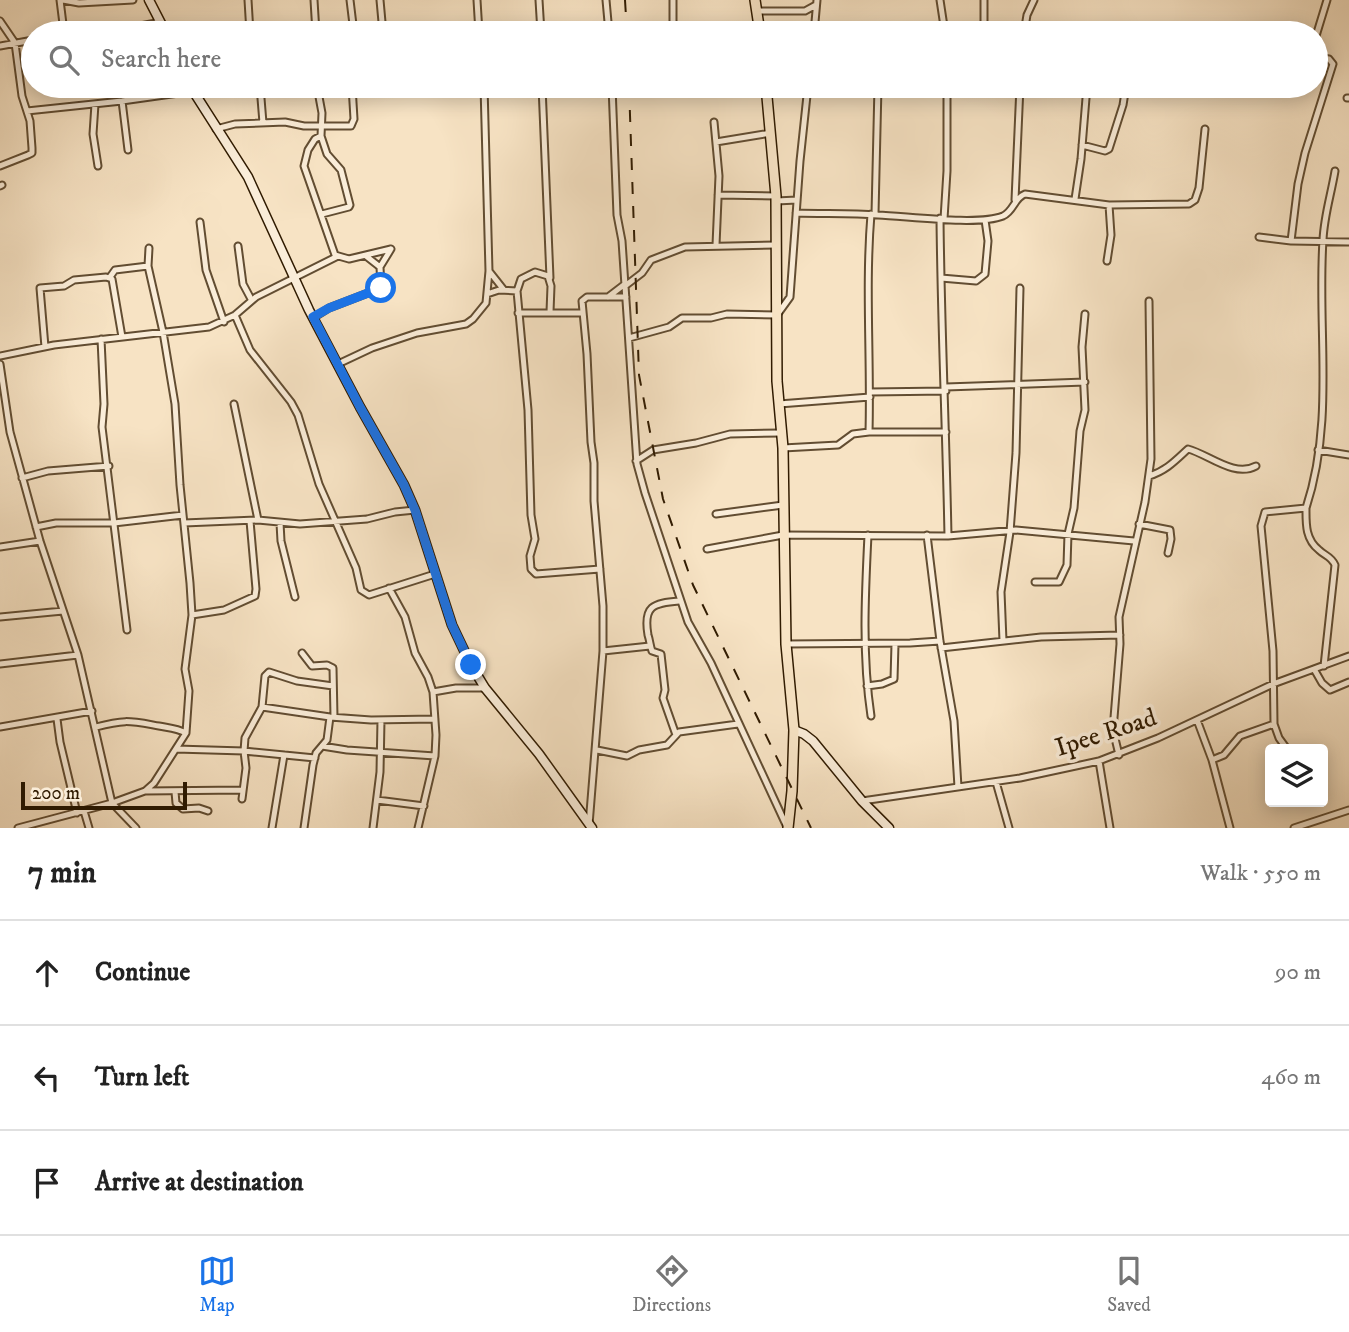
<!DOCTYPE html>
<meta charset="utf-8">
<style>
body{margin:0;font-family:"IM FELL DW Pica",serif;background:#f6f6f6;color:#222}
.controls{position:absolute;right:21px;bottom:21px;display:grid;overflow:hidden;border-radius:7px;box-shadow:0 4px 18px #0003}
.controls button{width:63px;height:63px;display:grid;place-items:center;padding:0;border:0;border-bottom:2px solid #e0e0e0;background:#fff;color:#222;font:35px sans-serif}
.scale{position:absolute;left:21px;bottom:18px;width:166px;box-sizing:border-box;padding-left:7px;border:4px solid #301b01;border-top:0;font-size:19px;line-height:24px;white-space:nowrap;color:#301b01;-webkit-text-stroke:5px #faedd9;paint-order:stroke}
.stop{position:absolute;width:21px;height:21px;margin:-16px;border:5px solid #1a73e8;border-radius:50%;background:#fff}
.stop.end{background:#1a73e8;border-color:#fff;box-shadow:0 2px 7px #0008}
.list{margin:0;padding:0;list-style:none}
h2{display:flex;justify-content:space-between;align-items:center;height:91px;margin:0;padding:0 28px;font-size:30px}
h2 small{font-size:23px;font-weight:400;color:#767676}
.list li{display:grid;grid-template-columns:46px 1fr auto;gap:21px;align-items:center;box-sizing:border-box;height:105px;padding:0 28px;border-top:2px solid #e0e0e0}
.list b{display:block;font-size:26px;white-space:nowrap}
.list em{font-size:23px;font-style:normal;color:#767676}
.icon{flex:none;width:38px;height:38px;fill:none;stroke:currentColor;stroke-width:2;stroke-linecap:round;stroke-linejoin:round}
.map{position:relative;flex:none;width:1349px;height:828px;overflow:hidden}
.search{position:absolute;background:#fff;box-shadow:0 4px 18px #0003;left:21px;right:21px;top:21px;height:77px;display:flex;align-items:center;gap:18px;box-sizing:border-box;padding:0 24px;border-radius:38px;color:#767676;font-size:26px}
.sheet{height:406px;background:#fff}
nav{display:flex;justify-content:space-around;align-items:center;box-sizing:border-box;height:98px;border-top:2px solid #e0e0e0;background:#fff;font-size:19px;color:#767676}
nav a{display:grid;justify-items:center;gap:4px}
nav .on{color:#1a73e8}
.map>svg:first-child{display:block}
</style>
<div class="map">
<svg width="1349" height="828" viewBox="0 0 1349 828">
<rect width="100%" height="100%" fill="#f7e3c4"/>
<filter id="stains"><feTurbulence type="fractalNoise" baseFrequency=".00286" numOctaves="4"/><feColorMatrix values="0 0 0 0 .2 0 0 0 0 .09 0 0 0 0 .02 0 0 0 .5 -.17"/></filter>
<radialGradient id="worn" r=".72"><stop offset=".6" stop-color="#630" stop-opacity="0"/><stop offset="1" stop-color="#630" stop-opacity=".3"/></radialGradient>
<g fill="none" stroke-linecap="round" stroke-linejoin="round">
<g stroke="#624d32" stroke-width="9">
<path id="street" d="M 60,0 L 64,32
M 63,0 L 79,3 L 133,0
M 248,0 L 250,33
M 314,0 L 316,33
M 350,0 L 354,33
M 380,0 L 383,33
M 477,0 L 479,33
M 539,0 L 541,33
M 606,0 L 609,33
M 673,0 L 673,33
M 940,0 L 945,33
M 757,11 L 805,11 L 816,5
M 0,21 L 15,43 L 22,96 L 30,121 L 32,148 L 32,153 L 28,155 L 0,166
M 1025,27 L 1077,33
M 60,33 L 73,33
M 104,33 L 161,22
M 814,33 L 817,0
M 984,33 L 984,0
M 1024,33 L 1027,15 L 1034,0
M 1316,36 L 1327,0
M 0,46 L 33,40
M 260,86 L 263,123
M 317,86 L 322,113 L 321,136 L 315,139 L 308,150 L 304,166 L 335,255 L 349,259 L 391,249
M 542,86 L 550,278
M 612,86 L 617,215 L 622,241 L 637,464 L 645,493 L 688,622 L 711,663 L 787,827
M 352,95 L 363,86
M 1347,98 L 1349,98
M 122,101 L 128,150
M 95,104 L 93,134 L 98,166
M 27,111 L 122,101 L 193,91
M 714,122 L 719,176 L 716,245
M 216,129 L 235,124 L 285,122 L 304,126 L 351,126 L 354,119 L 352,86
M 321,136 L 327,154 L 341,170 L 350,205 L 349,207 L 322,214
M 716,142 L 771,133
M 1082,145 L 1105,151 L 1109,149 L 1123,105 L 1126,86
M 0,186 L 2,185
M 718,195 L 776,196
M 1075,199 L 1081,159 L 1087,86
M 1015,200 L 1020,86
M 776,201 L 797,200
M 796,213 C 823,214 850,213 878,215 C 907,216 978,226 1003,216 C 1014,211 1014,198 1025,194 L 1109,205 L 1189,204 L 1195,200 L 1199,188 L 1205,129
M 875,214 L 878,86
M 940,218 C 941,324 946,430 948,536
M 944,219 L 947,171 L 947,86
M 200,222 L 206,270 L 224,322
M 1259,237 L 1291,241 L 1349,242
M 1291,241 L 1298,184 L 1305,153 L 1333,64 L 1329,59 L 1316,57
M 238,246 L 243,284 L 251,299
M 1107,261 L 1111,235 L 1109,205
M 380,267 L 391,249
M 489,271 L 504,290
M 110,277 L 115,270 L 148,266
M 941,278 L 976,281 L 985,274 L 988,241 L 985,220
M 625,286 L 642,273 L 651,260 L 685,247 L 776,245
M 487,294 L 499,290 L 517,291
M 608,297 L 625,284
M 550,312 L 551,286 L 548,276 L 535,272 L 521,279 L 517,291 L 528,410 L 531,515 L 535,539 L 530,556 L 531,569 L 536,574 L 600,569
M 518,313 L 583,313
M 235,315 L 250,350 L 291,402 L 298,415 L 319,484 L 356,568 L 361,590 L 369,595 L 435,574
M 313,318 L 329,308 L 381,288 L 380,267 L 366,256
M 629,338 L 669,327 L 682,318 L 711,318 L 727,314 L 777,315 L 790,297 L 800,161 L 808,86
M 101,339 L 104,404 L 102,427 L 127,630
M 45,347 L 40,288 L 64,286 L 74,280 L 106,277 L 112,279 L 122,337
M 0,356 L 54,345 L 209,327 L 235,315 L 256,297 L 336,257
M 0,364 L 10,432 L 40,541 L 78,655 L 112,803 L 136,828
M 338,364 L 372,348 L 417,333 L 466,324 L 473,319 L 486,303 L 489,271 L 484,86
M 946,387 L 1085,382
M 870,392 L 946,391
M 234,404 L 258,520
M 779,404 L 870,397
M 869,432 C 871,359 865,287 871,214
M 783,448 L 838,445 L 853,434 L 869,432 L 946,432
M 1318,450 L 1349,455
M 636,461 L 653,450 L 696,443 L 730,434 L 781,433
M 1149,476 C 1166,471 1176,460 1188,449 C 1208,454 1234,478 1256,466
M 22,478 L 48,471 L 109,466
M 1306,508 C 1306,523 1305,539 1319,550 C 1325,556 1331,556 1335,565 L 1324,666
M 716,514 L 783,505
M 184,523 L 258,520 L 300,524 L 367,519 L 395,512 L 415,510
M 280,523 L 281,541 L 295,597
M 1139,524 L 1170,530 L 1171,539 L 1168,553
M 36,527 L 56,523 L 114,523 L 183,515
M 868,535 C 865,595 862,656 871,716
M 927,535 L 940,641 L 954,721 L 958,787
M 0,547 L 40,541
M 707,549 L 783,535 L 948,536 L 1016,530 L 1134,541
M 1035,582 L 1059,582 L 1067,565 L 1068,534 L 1074,508 L 1080,431 L 1085,410 L 1082,347 L 1085,314
M 389,588 L 405,617 L 415,653 L 428,677 L 433,692
M 192,615 L 224,610 L 255,596 L 256,589 L 250,521
M 0,617 L 63,611
M 1003,641 L 1001,592 L 1010,532 L 1016,453 L 1020,288
M 786,644 L 910,643 L 940,641
M 941,648 L 1041,637 L 1120,635
M 603,651 L 650,646
M 302,653 L 312,666 L 327,665 L 333,668 L 334,717
M 0,664 L 78,655
M 1314,669 L 1322,683 L 1330,690 L 1349,682
M 867,686 L 882,684 L 894,679 L 895,644
M 262,707 L 265,676 L 269,672 L 297,681 L 333,686
M 57,719 L 60,742 L 77,813
M 1197,720 L 1212,760 L 1230,828
M 0,727 L 92,711
M 96,727 C 125,719 130,721 159,726 C 169,728 176,728 186,733
M 676,735 L 663,698 L 665,690 L 661,654 L 652,651 C 650,646 650,641 648,635 C 643,606 653,603 679,601
M 322,746 L 347,750 L 435,756
M 176,749 L 244,751 L 315,758
M 1287,749 L 1279,738 L 1274,724 L 1273,651 L 1261,526 L 1265,512 L 1306,508 C 1335,420 1317,330 1323,240 C 1324,216 1331,195 1335,171
M 597,750 L 627,756 L 639,750 L 667,745 L 679,732 L 738,724
M 1119,755 L 1113,730 L 1120,644 L 1119,617 L 1145,502 L 1151,459 L 1149,301
M 1212,760 L 1224,755 L 1240,736 L 1274,724
M 1099,761 L 1110,828
M 996,782 L 1009,828
M 145,791 L 243,790
M 175,792 L 176,803 L 183,809 L 199,808 L 208,811
M 242,799 L 246,768 L 244,751 L 245,738 L 262,707 L 330,717 L 371,720 L 435,719
M 377,800 L 424,806
M 862,801 L 1020,778 L 1099,761 L 1158,738 L 1273,684 L 1349,656
M 84,811 L 89,828
M 589,825 L 603,651 L 603,606 L 594,501 L 594,463 L 591,442 L 587,354 L 582,301 L 587,297 L 626,297
M 18,828 L 112,803 L 145,791 L 154,783 L 186,733 L 189,691 L 185,669 L 192,615 L 190,583 L 180,485 L 175,404 L 163,332 L 148,266 L 149,248
M 272,828 L 284,755
M 304,828 L 313,765 L 316,753 L 327,740 L 330,717
M 373,828 L 380,772 L 381,720
M 418,828 L 435,756 L 436,735 L 433,692 L 456,688 L 485,688
M 1294,828 L 1349,810"/>
</g>
<g stroke="#301b01" stroke-width="11">
<path id="secondary" d="M 149,0 L 166,33
M 190,86 L 248,177 L 309,310 L 360,407 L 404,485 L 415,510 L 452,625 L 471,665 L 485,688 L 539,754 L 592,828
M 794,730 L 804,734 L 813,741 L 862,801 L 889,828"/>
</g>
<g stroke="#301b01" stroke-width="12">
<path id="primary" d="M 755,0 L 760,33
M 766,86 L 776,196 L 777,381 L 783,448 L 786,644 L 794,730 L 792,791 L 788,828"/>
</g>
<use href="#street" stroke="#faedd9" stroke-width="5"/>
<use href="#secondary" stroke="#faedd9" stroke-width="8"/>
<use href="#primary" stroke="#f7e3c4" stroke-width="9"/>
<path stroke="#301b01" stroke-width="2" stroke-dasharray="12 12" stroke-linecap="butt" d="M 625,0 L 627,33
M 629,86 L 639,375 L 663,499 L 693,585 L 811,828"/>
</g>
<g fill="none" stroke-linecap="round" stroke-linejoin="round">
<path stroke="#1a73e8" stroke-width="9" d="M 381,288 L 329,308 L 313,317 L 360,407 L 404,485 L 415,510 L 452,625 L 471,665"/>
</g>
<g text-anchor="middle" dominant-baseline="central" stroke-width="7" stroke-linejoin="round" paint-order="stroke">
<g font-size="26" fill="#301b01" stroke="#faedd9">
<text transform="translate(1106 733) rotate(-18)">Ipee Road</text>
</g>
</g>
<rect width="100%" height="100%" filter="url(#stains)"/>
<rect width="100%" height="100%" fill="url(#worn)"/>
</svg>
<div class="controls">
<button><svg class="icon" aria-label="layers" viewBox="0 0 24 24"><path d="M12 4l9 5-9 5-9-5zM3 14l9 5 9-5"/></svg></button>
</div>
<div class="scale">200 m</div>
<div class="stop" style="left:381px;top:288px"></div>
<div class="stop end" style="left:471px;top:665px"></div>
<div class="search"><svg class="icon" aria-label="search" viewBox="0 0 24 24"><circle cx="10" cy="10" r="6"/><path d="M15 15l6 6"/></svg>Search here</div>
</div>
<section class="sheet">
<h2>7 min<small>Walk · 550 m</small></h2>
<ul class="list">
<li><svg class="icon" aria-label="ahead" viewBox="0 0 24 24"><path d="M12 20V5M6 11l6-6 6 6"/></svg><div><b>Continue</b></div><em>90 m</em></li>
<li><svg class="icon" aria-label="left" viewBox="0 0 24 24"><path d="M17 20v-9H6M10 6l-5 5 5 5"/></svg><div><b>Turn left</b></div><em>460 m</em></li>
<li><svg class="icon" aria-label="arrive" viewBox="0 0 24 24"><path d="M6 21V4h12l-3 4 3 4H6"/></svg><div><b>Arrive at destination</b></div></li>
</ul>
</section>
<nav>
<a class="on"><svg class="icon" aria-label="map" viewBox="0 0 24 24"><path d="M3 6l6-2 6 2 6-2v14l-6 2-6-2-6 2zM9 4v14M15 6v14"/></svg>Map</a>
<a><svg class="icon" aria-label="directions" viewBox="0 0 24 24"><path d="M12 3l9 9-9 9-9-9zM9 14v-3h6M13 9l2 2-2 2"/></svg>Directions</a>
<a><svg class="icon" aria-label="saved" viewBox="0 0 24 24"><path d="M7 4h10v16l-5-4-5 4z"/></svg>Saved</a>
</nav>
